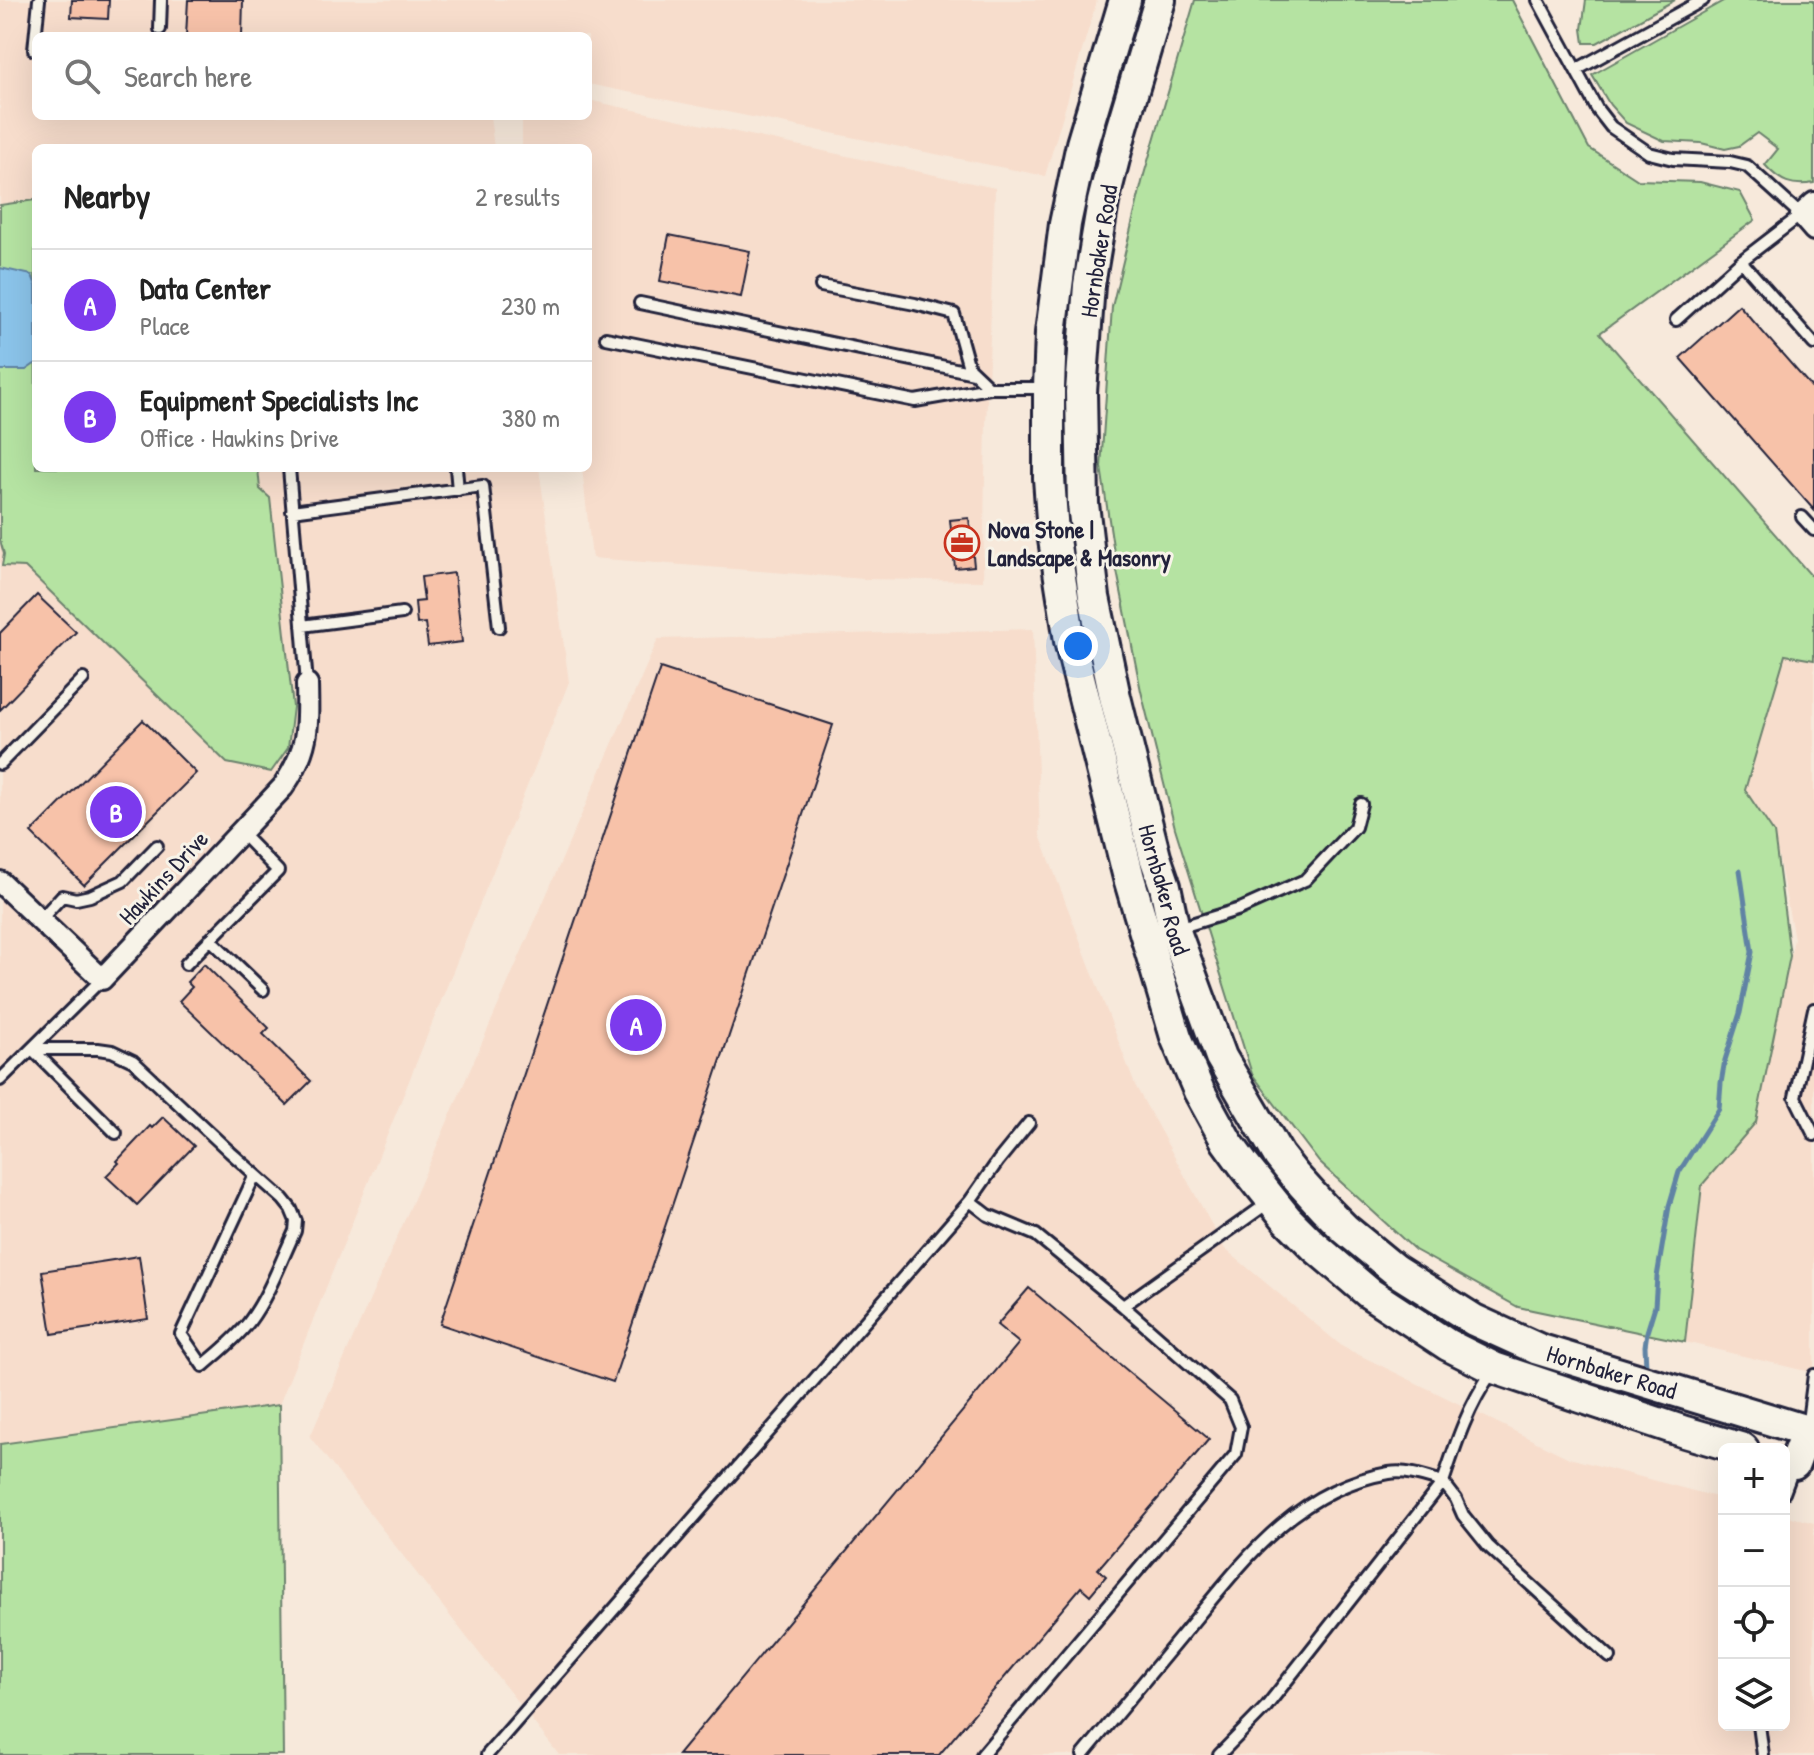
<!DOCTYPE html>
<meta charset="utf-8">
<style>
body{margin:0;font-family:"Patrick Hand",sans-serif;background:#f2f2f2;color:#222}
.controls{position:absolute;right:24px;bottom:24px;display:grid;overflow:hidden;border-radius:12px;box-shadow:0 8px 32px #0002}
.controls button{width:72px;height:72px;display:grid;place-items:center;padding:0;border:0;border-bottom:2px solid #e0e0e0;background:#fff;color:#222;font:40px sans-serif}
.you{position:absolute;left:1078px;top:646px;width:28px;height:28px;margin:-20px;border:6px solid #fff;border-radius:50%;background:#1a73e8;box-shadow:0 0 0 12px #1a73e833}
.badge{display:grid;place-items:center;width:52px;height:52px;border-radius:50%;background:#7c3aed;color:#fff;font-size:26px;font-weight:700}
.pin{position:absolute;translate:-50% -50%;border:4px solid #fff;box-shadow:0 2px 8px #0006}
.list{margin:0;padding:0;list-style:none}
h2{display:flex;justify-content:space-between;align-items:center;height:104px;margin:0;padding:0 32px;font-size:34px}
h2 small{font-size:26px;font-weight:400;color:#767676}
.list li{display:grid;grid-template-columns:52px 1fr auto;gap:24px;align-items:center;box-sizing:border-box;height:112px;padding:0 32px;border-top:2px solid #e0e0e0}
.list b{display:block;font-size:30px;white-space:nowrap}
.list p{margin:0;font-size:26px;white-space:nowrap;color:#767676}
.list em{font-size:26px;font-style:normal;color:#767676}
.icon{flex:none;width:44px;height:44px;fill:none;stroke:currentColor;stroke-width:2;stroke-linecap:round;stroke-linejoin:round}
.map{position:relative;flex:none;width:1814px;height:1755px;overflow:hidden}
.search{position:absolute;background:#fff;box-shadow:0 8px 32px #0002;left:32px;top:32px;width:560px;height:88px;display:flex;align-items:center;gap:20px;box-sizing:border-box;padding:0 28px;border-radius:12px;color:#767676;font-size:30px}
.panel{position:absolute;background:#fff;box-shadow:0 8px 32px #0002;left:32px;top:144px;width:560px;height:328px;border-radius:12px}
.map>svg:first-child{display:block}
</style>
<div class="map">
<svg width="1814" height="1755" viewBox="0 0 1814 1755">
<rect width="100%" height="100%" fill="#f7e9db"/>
<filter id="ink" filterUnits="userSpaceOnUse"><feTurbulence type="fractalNoise" baseFrequency=".0125" numOctaves="2"/><feDisplacementMap in="SourceGraphic" scale="16" xChannelSelector="R" yChannelSelector="G"/><feConvolveMatrix kernelMatrix="1 2 1 2 8 2 1 2 1" color-interpolation-filters="sRGB"/></filter>
<g filter="url(#ink)">
<path fill="#f7ddcc" d="M 0,0 L 1097,0 L 1045,176 L 588,84 L 588,36 L 36,36 L 36,116 L 490,116 L 494,148 L 36,148 L 36,468 L 539,468 L 569,682 L 279,1405 L 0,1444 Z
M 588,100 L 995,188 L 990,338 L 986,424 L 983,581 L 865,579 L 592,558 L 582,468 L 588,468 L 588,148 L 522,148 L 522,116 L 588,116 Z
M 1033,629 L 1040,835 L 1135,1085 L 1225,1249 L 1343,1347 L 1569,1458 L 1724,1499 L 1724,1725 L 1784,1725 L 1784,1515 L 1814,1523 L 1814,1755 L 559,1755 L 310,1437 L 658,639 Z
M 1785,655 L 1814,660 L 1814,1373 L 1685,1342 L 1702,1185 L 1756,1122 L 1794,939 L 1774,833 L 1745,790 Z"/>
<path fill="#b5e3a2" stroke="#6c826e" stroke-width="2" d="M 1195,0 L 1512,0 L 1589,148 L 1638,180 L 1700,182 L 1740,192 L 1755,220 L 1600,333 L 1814,579 L 1814,660 L 1785,655 L 1745,790 L 1774,833 L 1790,956 L 1756,1122 L 1702,1185 L 1685,1342 L 1518,1307 L 1415,1250 L 1319,1162 L 1252,1074 L 1175,828 L 1141,691 L 1116,566 L 1101,467 L 1112,307 L 1143,178 Z
M 1586,0 L 1675,0 L 1597,43 L 1584,43 L 1582,29 Z
M 1725,0 L 1814,0 L 1814,183 C 1792,187 1780,182 1765,165 L 1778,149 L 1757,133 L 1739,146 L 1725,149 L 1701,143 L 1664,141 L 1626,123 L 1610,105 L 1592,75 Z
M 35,200 L 36,468 L 258,468 L 260,489 L 270,498 L 293,707 L 288,748 L 271,772 L 227,763 L 25,567 L 2,566 L 4,554 L 0,540 L 0,205 Z
M 279,1405 L 283,1755 L 0,1755 L 0,1444 Z"/>
<path fill="#8bc4ea" stroke="#6183a4" stroke-width="2" d="M 0,268 L 32,275 L 36,286 L 36,363 L 26,370 L 0,370 Z"/>
<g fill="none" stroke-linecap="round" stroke-linejoin="round">
<path stroke="#6183a4" stroke-width="5" d="M 1646,1367 L 1645,1346 L 1647,1332 L 1655,1306 L 1657,1277 L 1669,1206 L 1679,1172 L 1719,1109 L 1721,1083 L 1725,1060 L 1740,1013 L 1752,952 L 1740,870"/>
</g>
<path fill="#f7c2a9" stroke="#22223b" stroke-width="2" d="M 72,0 L 109,0 L 108,19 L 71,17 Z
M 188,0 L 243,0 L 242,36 L 186,36 Z
M 669,235 L 750,251 L 741,297 L 660,281 Z
M 1739,305 L 1814,390 L 1814,510 L 1680,358 Z
M 969,518 L 974,566 L 955,568 L 950,520 Z
M 454,573 L 462,642 L 428,646 L 425,623 L 417,624 L 415,602 L 424,601 L 421,577 Z
M 37,595 L 76,632 L 0,710 L 0,633 Z
M 660,668 L 833,725 L 613,1382 L 440,1324 Z
M 143,720 L 196,773 L 84,885 L 31,833 Z
M 204,964 L 269,1028 L 263,1034 L 311,1081 L 287,1105 L 179,1001 L 192,987 L 187,982 Z
M 163,1117 L 194,1146 L 137,1205 L 106,1176 L 119,1163 L 117,1161 L 150,1126 L 152,1128 Z
M 139,1256 L 148,1319 L 52,1334 L 42,1271 Z
M 1029,1288 L 1209,1439 L 1098,1569 L 1106,1576 L 1090,1595 L 1081,1587 L 939,1755 L 678,1755 L 1019,1343 L 997,1325 Z"/>
<g fill="none" stroke-linecap="round" stroke-linejoin="round">
<g stroke="#22223b" stroke-width="16">
<path id="service" d="M 1538,0 L 1597,109 L 1611,127 L 1649,153 L 1673,159 L 1730,162 L 1747,166 L 1801,215 L 1741,261 L 1814,344
M 160,29 L 161,0
M 34,50 L 39,0
M 1576,70 L 1703,0
M 821,286 L 915,304 L 954,314 L 969,368 L 990,388
M 640,303 L 974,373
M 1676,320 L 1741,261
M 606,338 L 915,401 L 990,388 L 1047,388
M 289,468 L 307,684
M 456,468 L 458,490
M 292,511 L 483,486 L 499,627
M 1802,517 L 1814,530
M 302,626 L 402,613
M 0,764 L 83,679
M 40,920 L 62,896 L 76,899 L 90,896 L 123,881 L 157,846
M 1175,929 L 1240,909 L 1305,880 L 1355,827 L 1361,804
M 210,939 L 263,990
M 186,964 L 278,871 L 241,833
M 1814,1009 L 1795,1097 L 1814,1135
M 0,1080 L 102,979
M 116,1133 L 32,1049 L 98,1049 L 112,1051 L 133,1061 L 230,1152 L 283,1199 L 291,1209 L 296,1221 L 295,1231 C 281,1261 269,1295 249,1322 C 236,1339 219,1352 203,1366 L 181,1334 L 255,1175
M 970,1201 L 998,1161 L 1029,1123
M 1123,1306 L 1268,1203
M 1807,1429 L 1814,1375
M 1784,1493 L 1794,1466
M 1759,1725 L 1763,1755
M 487,1755 L 970,1201 L 988,1215 L 1036,1235 L 1123,1306 L 1230,1400 L 1241,1427 L 1236,1454 L 982,1755
M 1083,1755 C 1117,1714 1150,1674 1184,1633 C 1241,1564 1294,1489 1389,1473 C 1407,1470 1426,1477 1443,1482 C 1456,1443 1468,1406 1492,1372
M 1219,1755 L 1266,1707 L 1443,1482 L 1456,1499 L 1463,1515 L 1488,1546 L 1610,1657"/>
</g>
<g stroke="#22223b" stroke-width="26">
<path id="minor" d="M 1814,203 L 1801,215 L 1814,230
M 0,882 L 102,979 L 283,787 C 309,749 308,728 307,684"/>
</g>
<g stroke="#22223b" stroke-width="36">
<g id="secondary">
<path d="M 1125,0 L 1082,144 L 1065,224 L 1051,333 L 1049,388 L 1049,478 L 1053,533 L 1070,641 L 1129,878 L 1176,1037 L 1199,1091 L 1227,1142 L 1243,1164 L 1287,1219 L 1314,1246 L 1369,1293 L 1448,1345 L 1494,1368 L 1685,1432 L 1743,1449"/>
<path id="s1" d="M 1160,0 L 1122,127 L 1103,202 L 1089,285 L 1081,392 L 1083,504 L 1094,597 L 1115,697 L 1155,857 L 1165,886 L 1174,929 L 1221,1057 L 1279,1156 L 1294,1175 L 1324,1208 L 1345,1229 L 1395,1270 L 1474,1320 L 1538,1349 L 1814,1433"/>
<path d="M 1794,1464 L 1807,1430"/>
</g>
</g>
<use href="#service" stroke="#f7f3e8" stroke-width="10"/>
<use href="#minor" stroke="#f7f3e8" stroke-width="20"/>
<use href="#secondary" stroke="#f7f3e8" stroke-width="30"/>
</g>
</g>
<defs>
<g id="office-ring" transform="scale(1.8)"><circle r="9.5" fill="#f7f3e8" stroke="#c8321e" stroke-width="1.5"/><path d="M-6-3h4V-5.5h4V-3h4V5H-6ZM-1-4.5V-3h2v-1.5ZM-6 0V1H6V0Z" fill="#c8321e"/></g>
</defs>
<g fill-rule="evenodd">
<use href="#office-ring" x="962" y="543"/>
</g>
<g text-anchor="middle" dominant-baseline="central" stroke-width="6" stroke-linejoin="round" paint-order="stroke">
<g font-size="24" fill="#22223b" stroke="#f7f3e8">
<text transform="translate(1098 251) rotate(-81)">Hornbaker Road</text>
<text transform="translate(163 877) rotate(-47)">Hawkins Drive</text>
<text stroke="none"><textPath href="#s1" startOffset="908">Hornbaker Road</textPath></text>
<text stroke="none"><textPath href="#s1" startOffset="1604">Hornbaker Road</textPath></text>
</g>
<g font-size="24" font-weight="bold" fill="#22223b" stroke="#f7f3e8" text-anchor="start">
<text x="988" y="529">Nova Stone |<tspan x="988" dy="28">Landscape &amp; Masonry</tspan></text>
</g>
</g>
</svg>
<div class="controls">
<button>+</button>
<button>−</button>
<button><svg class="icon" aria-label="locate" viewBox="0 0 24 24"><circle cx="12" cy="12" r="6"/><path d="M12 2v4M12 18v4M2 12h4M18 12h4"/></svg></button>
<button><svg class="icon" aria-label="layers" viewBox="0 0 24 24"><path d="M12 4l9 5-9 5-9-5zM3 14l9 5 9-5"/></svg></button>
</div>
<div class="you"></div>
<div class="pin badge" style="left:636px;top:1025px">A</div>
<div class="pin badge" style="left:116px;top:812px">B</div>
<div class="search"><svg class="icon" aria-label="search" viewBox="0 0 24 24"><circle cx="10" cy="10" r="6"/><path d="M15 15l6 6"/></svg>Search here</div>
<section class="panel">
<h2>Nearby<small>2 results</small></h2>
<ul class="list">
<li><span class="badge">A</span><div><b>Data Center</b><p>Place</p></div><em>230 m</em></li>
<li><span class="badge">B</span><div><b>Equipment Specialists Inc</b><p>Office · Hawkins Drive</p></div><em>380 m</em></li>
</ul>
</section>
</div>
